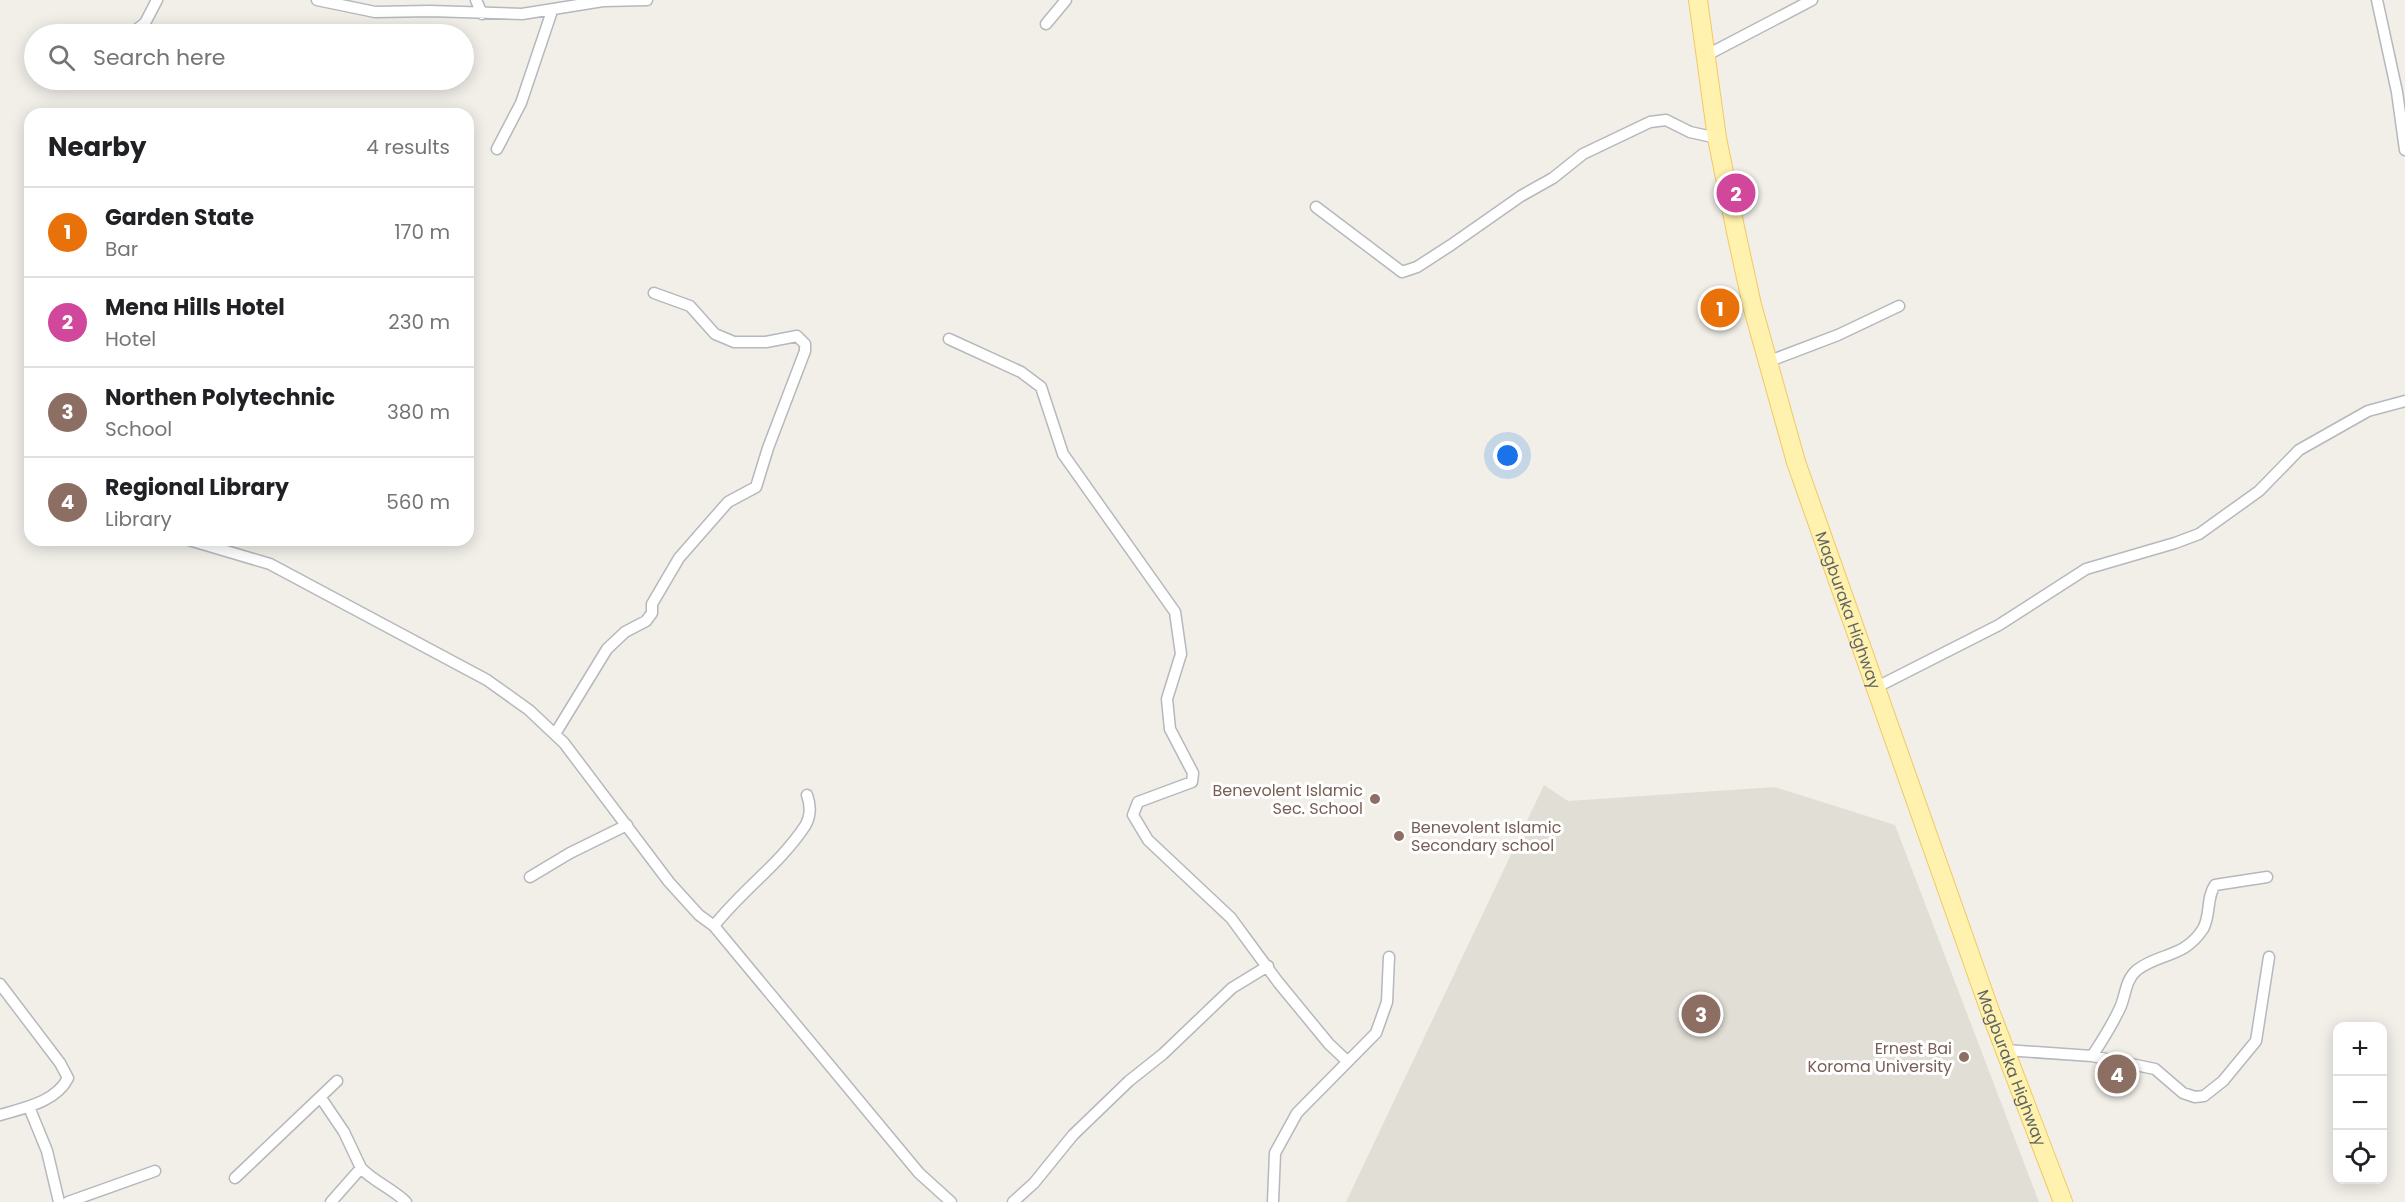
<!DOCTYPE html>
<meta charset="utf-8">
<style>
body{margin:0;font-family:Poppins,sans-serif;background:#f2f2f2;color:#202124}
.controls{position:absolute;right:18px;bottom:18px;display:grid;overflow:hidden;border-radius:12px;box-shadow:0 3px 15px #0003}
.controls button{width:54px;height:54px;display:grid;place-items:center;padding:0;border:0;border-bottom:2px solid #e0e0e0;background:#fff;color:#202124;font:30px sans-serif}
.you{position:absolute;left:1508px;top:456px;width:21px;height:21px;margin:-15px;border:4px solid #fff;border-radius:50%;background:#1a73e8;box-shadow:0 0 0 9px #1a73e833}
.badge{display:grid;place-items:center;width:39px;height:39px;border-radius:50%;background:#ea4335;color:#fff;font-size:20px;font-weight:700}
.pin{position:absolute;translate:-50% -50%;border:3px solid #fff;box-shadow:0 2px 6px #0006}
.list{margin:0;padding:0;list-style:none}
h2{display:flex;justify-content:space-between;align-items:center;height:78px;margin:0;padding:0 24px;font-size:26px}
h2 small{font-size:20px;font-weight:400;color:#757577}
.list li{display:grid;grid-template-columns:39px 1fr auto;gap:18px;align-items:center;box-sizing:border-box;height:90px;padding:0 24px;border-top:2px solid #e0e0e0}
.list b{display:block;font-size:22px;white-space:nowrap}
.list p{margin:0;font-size:20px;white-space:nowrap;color:#757577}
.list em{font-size:20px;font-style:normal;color:#757577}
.icon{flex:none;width:33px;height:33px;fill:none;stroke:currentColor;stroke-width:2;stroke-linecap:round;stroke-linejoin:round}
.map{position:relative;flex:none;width:2405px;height:1202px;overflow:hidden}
.search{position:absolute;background:#fff;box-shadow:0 3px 15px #0003;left:24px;top:24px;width:450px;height:66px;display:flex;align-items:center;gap:15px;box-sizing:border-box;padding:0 21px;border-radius:33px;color:#757577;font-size:22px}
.panel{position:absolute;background:#fff;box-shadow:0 3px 15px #0003;left:24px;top:108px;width:450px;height:438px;border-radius:18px}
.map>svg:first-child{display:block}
</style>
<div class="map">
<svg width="2405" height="1202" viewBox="0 0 2405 1202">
<rect width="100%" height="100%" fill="#f1efe8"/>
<path fill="#e1ded6" d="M 1544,785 L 1568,801 L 1775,787 L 1895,825 L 2039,1202 L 1346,1202 Z"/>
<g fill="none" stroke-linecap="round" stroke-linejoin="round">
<g stroke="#b5b8bc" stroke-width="13">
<path id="street" d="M 317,0 L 375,12 L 430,11 L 522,14 L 603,1 L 647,0
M 476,0 L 482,14
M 2377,0 L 2397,92 L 2405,150
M 1046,24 L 1066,0
M 131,34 L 145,23 L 157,0
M 1705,56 L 1812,0
M 497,149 L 521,103 L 552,11
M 1316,207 L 1402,272 L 1417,267 L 1451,245 L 1521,196 L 1553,178 L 1583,154 L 1650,122 L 1666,120 L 1690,132 L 1717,138
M 949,339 L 1021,372 L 1041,387 L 1063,454 L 1175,612 L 1181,654 L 1167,699 L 1170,729 L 1193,773 L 1192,782 L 1138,802 L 1133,815 L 1148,840 L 1231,918 L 1278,982 L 1329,1044 L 1347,1061
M 1767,362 L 1838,335 L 1899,306
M 189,540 L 270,564 L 487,680 L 529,710 L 564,743 L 669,882 L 699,915 L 714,926 L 919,1173 L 951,1202
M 1875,688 L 1999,625 L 2086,569 L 2175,543 L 2199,534 L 2259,491 L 2299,450 L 2368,411 L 2405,401
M 555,734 L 607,649 L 625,632 L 646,621 L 652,613 L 652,604 L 679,558 L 728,502 L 756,487 L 768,448 L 805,351 L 805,344 L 797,336 L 766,342 L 734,342 L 715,334 L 690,306 L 654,293
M 530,877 L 570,853 L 627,825
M 714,926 C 741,891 780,864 805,826 C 811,816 811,806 807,795
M 0,984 L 60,1063 L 68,1078 C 56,1102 24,1108 0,1115
M 2005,1050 L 2092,1056 L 2155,1069 L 2183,1093 L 2195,1097 L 2204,1096 L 2223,1081 L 2256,1041 L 2269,957
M 2092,1056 C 2102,1041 2112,1025 2120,1008 C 2126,995 2125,980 2137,970 C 2160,952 2183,959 2203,929 C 2211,915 2206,898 2215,885 L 2267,877
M 321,1098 L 344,1132 L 361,1168
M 29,1107 L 47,1151 L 59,1202
M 235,1178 L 337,1081
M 68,1202 L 155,1171
M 331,1202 L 361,1168 C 374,1182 392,1188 406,1202
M 1013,1202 L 1034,1183 L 1073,1135 L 1129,1081 L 1163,1054 L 1232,988 L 1268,966
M 1273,1202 L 1275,1153 L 1297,1113 L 1376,1033 L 1387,1002 L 1389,957"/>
</g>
<g stroke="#f2c960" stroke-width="20">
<g id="primary">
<path id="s1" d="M 1698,0 L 1717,138 L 1736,232 L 1752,305 L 1796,462 L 1990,1011 L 2063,1202"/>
</g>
</g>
<use href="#street" stroke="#fff" stroke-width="10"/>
<use href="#primary" stroke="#fff2af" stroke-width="18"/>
</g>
<g fill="#8d6e63" stroke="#fff" stroke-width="2">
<circle cx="1375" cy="799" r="6"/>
<circle cx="1399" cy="836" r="6"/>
<circle cx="1964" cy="1057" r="6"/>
</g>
<g text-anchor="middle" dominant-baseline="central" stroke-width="6" stroke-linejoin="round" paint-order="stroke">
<g font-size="16" fill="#5f6368" stroke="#fff">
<text stroke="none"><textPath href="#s1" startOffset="630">Magburaka Highway</textPath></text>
<text stroke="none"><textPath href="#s1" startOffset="1116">Magburaka Highway</textPath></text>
</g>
<g font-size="16" fill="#785e54" stroke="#fff" text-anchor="end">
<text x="1363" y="790">Benevolent Islamic<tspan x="1363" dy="18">Sec. School</tspan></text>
<text x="1411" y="827" text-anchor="start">Benevolent Islamic<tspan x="1411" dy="18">Secondary school</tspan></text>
<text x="1952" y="1048">Ernest Bai<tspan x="1952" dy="18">Koroma University</tspan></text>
</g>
</g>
</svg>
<div class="controls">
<button>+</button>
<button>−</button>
<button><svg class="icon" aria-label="locate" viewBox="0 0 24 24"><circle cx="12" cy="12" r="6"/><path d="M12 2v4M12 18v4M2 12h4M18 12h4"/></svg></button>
</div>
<div class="you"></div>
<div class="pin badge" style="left:1720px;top:308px;background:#e8710a">1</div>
<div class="pin badge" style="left:1736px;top:193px;background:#d1479c">2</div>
<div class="pin badge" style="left:1701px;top:1014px;background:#8d6e63">3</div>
<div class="pin badge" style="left:2117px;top:1074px;background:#8d6e63">4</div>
<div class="search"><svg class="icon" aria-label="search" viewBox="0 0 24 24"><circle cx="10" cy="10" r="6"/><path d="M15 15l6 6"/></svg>Search here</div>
<section class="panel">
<h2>Nearby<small>4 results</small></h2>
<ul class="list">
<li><span class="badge" style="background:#e8710a">1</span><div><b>Garden State</b><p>Bar</p></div><em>170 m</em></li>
<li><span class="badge" style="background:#d1479c">2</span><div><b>Mena Hills Hotel</b><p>Hotel</p></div><em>230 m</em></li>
<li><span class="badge" style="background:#8d6e63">3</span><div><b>Northen Polytechnic</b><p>School</p></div><em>380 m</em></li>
<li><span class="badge" style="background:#8d6e63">4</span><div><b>Regional Library</b><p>Library</p></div><em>560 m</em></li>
</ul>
</section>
</div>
